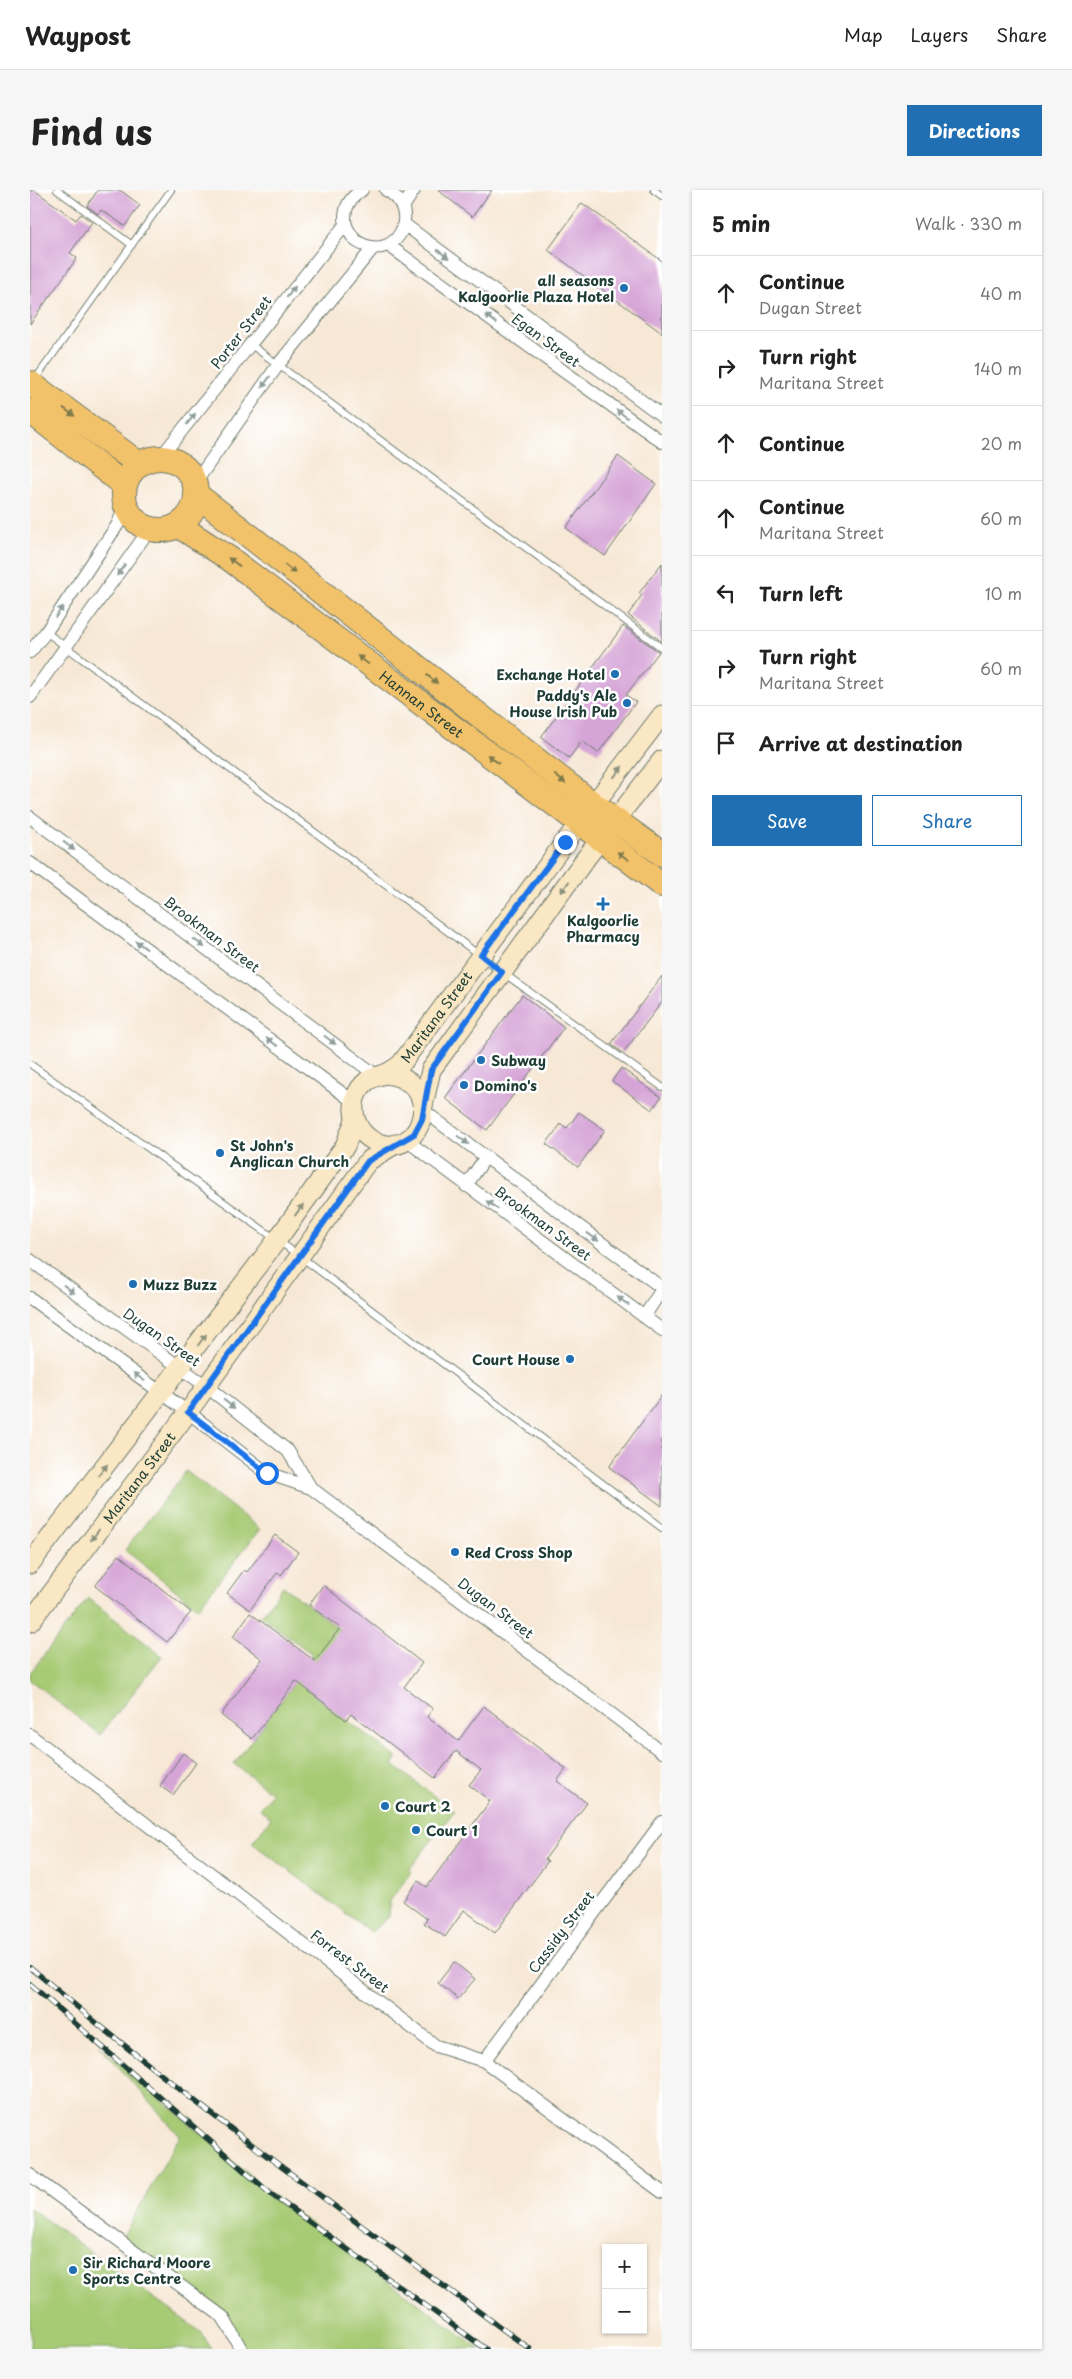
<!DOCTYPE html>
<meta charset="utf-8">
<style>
body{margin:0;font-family:"Playpen Sans",sans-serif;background:#f6f6f6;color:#222}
.controls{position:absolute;right:15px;bottom:15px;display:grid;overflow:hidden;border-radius:0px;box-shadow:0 1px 4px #0004}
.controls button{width:45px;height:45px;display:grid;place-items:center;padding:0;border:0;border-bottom:1px solid #e0e0e0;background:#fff;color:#222;font:25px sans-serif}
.stop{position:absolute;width:15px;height:15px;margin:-11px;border:4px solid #1a73e8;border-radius:50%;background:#fff}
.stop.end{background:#1a73e8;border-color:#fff;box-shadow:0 1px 5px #0008}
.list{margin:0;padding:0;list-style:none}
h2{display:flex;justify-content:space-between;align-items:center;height:65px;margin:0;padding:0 20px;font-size:21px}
h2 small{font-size:16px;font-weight:400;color:#767676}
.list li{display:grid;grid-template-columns:32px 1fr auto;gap:15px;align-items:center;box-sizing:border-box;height:75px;padding:0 20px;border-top:1px solid #e0e0e0}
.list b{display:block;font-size:19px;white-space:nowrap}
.list p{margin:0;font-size:16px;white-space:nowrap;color:#767676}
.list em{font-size:16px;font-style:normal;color:#767676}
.actions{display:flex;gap:10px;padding:15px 20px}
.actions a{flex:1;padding:11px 0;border:1px solid #1f6fb2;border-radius:0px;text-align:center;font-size:18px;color:#1f6fb2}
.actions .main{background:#1f6fb2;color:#fff}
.icon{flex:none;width:28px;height:28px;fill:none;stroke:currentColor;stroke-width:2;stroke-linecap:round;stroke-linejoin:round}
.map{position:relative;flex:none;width:632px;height:2159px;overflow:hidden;border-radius:0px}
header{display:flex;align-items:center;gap:30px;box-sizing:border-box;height:70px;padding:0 25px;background:#fff;border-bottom:1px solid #e0e0e0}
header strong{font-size:24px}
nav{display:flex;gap:28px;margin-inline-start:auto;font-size:18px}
.intro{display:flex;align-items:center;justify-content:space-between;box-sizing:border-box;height:120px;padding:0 30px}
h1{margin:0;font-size:35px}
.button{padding:12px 22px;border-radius:0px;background:#1f6fb2;color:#fff;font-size:18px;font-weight:700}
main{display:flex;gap:30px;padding:0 30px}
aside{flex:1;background:#fff;border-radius:0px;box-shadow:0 1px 4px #0004}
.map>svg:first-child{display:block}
</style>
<header>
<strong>Waypost</strong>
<nav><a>Map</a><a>Layers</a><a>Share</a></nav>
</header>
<div class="intro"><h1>Find us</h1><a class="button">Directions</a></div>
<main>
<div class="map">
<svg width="632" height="2159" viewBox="0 0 632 2159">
<rect width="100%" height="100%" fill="#fff"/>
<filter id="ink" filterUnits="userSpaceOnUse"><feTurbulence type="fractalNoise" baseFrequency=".02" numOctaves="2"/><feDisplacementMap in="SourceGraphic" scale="10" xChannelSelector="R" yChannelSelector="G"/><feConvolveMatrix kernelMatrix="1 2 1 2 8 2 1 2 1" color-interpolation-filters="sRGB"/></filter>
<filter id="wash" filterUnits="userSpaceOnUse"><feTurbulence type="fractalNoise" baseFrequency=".0096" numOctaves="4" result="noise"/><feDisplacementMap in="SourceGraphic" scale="20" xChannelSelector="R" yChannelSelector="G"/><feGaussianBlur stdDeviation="1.12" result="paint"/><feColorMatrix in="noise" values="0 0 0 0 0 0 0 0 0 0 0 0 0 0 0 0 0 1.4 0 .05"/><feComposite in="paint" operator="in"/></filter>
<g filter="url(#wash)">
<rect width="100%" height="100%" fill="#f7e8d5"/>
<path fill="#a7ca74" stroke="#638454" d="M 156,1281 L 230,1339 L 168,1418 L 95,1360 Z
M 253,1396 L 309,1439 L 276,1499 L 367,1568 L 363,1575 L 424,1621 L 379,1680 L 381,1682 L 360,1711 L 359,1727 L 341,1742 L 222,1653 L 241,1628 L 230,1619 L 242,1603 L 204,1574 L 264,1493 L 261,1491 L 282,1464 L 231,1426 Z
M 58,1408 L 132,1466 L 70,1545 L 0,1490 L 0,1483 Z
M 69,1855 L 242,2005 L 450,2159 L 211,2159 L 193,2127 L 90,2051 L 150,1946 Z
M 0,2018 L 172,2143 L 181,2159 L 0,2159 Z"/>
<g id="blocks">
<path fill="#d6a5d7" d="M 0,0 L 4,0 L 46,30 L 51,24 L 62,32 L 40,63 L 47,68 L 0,134 Z
M 68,0 L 90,0 L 110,15 L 95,36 L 71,20 L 68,24 L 57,16 Z
M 408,0 L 462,0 L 442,27 Z
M 552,13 L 632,71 L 632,143 L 518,60 Z
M 588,266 L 626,294 L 575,366 L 536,338 Z
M 632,373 L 632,452 L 598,425 L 612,405 L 609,403 Z
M 593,436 L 629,462 L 596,505 L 606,512 L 568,563 L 552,551 L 539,568 L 511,547 Z
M 632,786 L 632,812 L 593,863 L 581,854 Z
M 492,805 L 534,837 L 457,940 L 415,908 Z
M 591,878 L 631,907 L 622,920 L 582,891 Z
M 549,922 L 575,940 L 548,977 L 516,954 L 531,934 L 537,938 Z
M 632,1205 L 632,1316 L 579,1277 Z
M 245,1345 L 268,1362 L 251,1385 L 247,1383 L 220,1420 L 197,1403 L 214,1380 L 217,1382 Z
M 89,1365 L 161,1422 L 137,1452 L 65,1396 Z
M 293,1395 L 392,1473 L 374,1497 L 403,1519 L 397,1527 L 428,1551 L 454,1516 L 536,1579 L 527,1591 L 557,1613 L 515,1669 L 518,1671 L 465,1743 L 434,1720 L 415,1747 L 394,1733 L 397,1729 L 373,1711 L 388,1691 L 397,1697 L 460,1611 L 439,1595 L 451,1580 L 426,1561 L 405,1588 L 321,1524 L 316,1530 L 266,1491 L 222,1549 L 191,1525 L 232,1469 L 203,1447 L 220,1423 L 285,1471 L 310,1438 L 279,1415 Z
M 153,1563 L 166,1573 L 143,1605 L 130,1596 Z
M 424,1772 L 445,1789 L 428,1809 L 408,1793 Z"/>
</g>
</g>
<g filter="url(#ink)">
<use href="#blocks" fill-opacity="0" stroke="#6b796c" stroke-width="1"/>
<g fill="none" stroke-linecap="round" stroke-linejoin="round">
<g stroke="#6b796c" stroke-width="8">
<path id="lane" d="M 27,0 L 102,55
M 624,0 L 632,6
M 220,154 L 632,458
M 4,191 L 141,0
M 16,442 L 472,782 L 632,897
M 0,874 L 271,1067 L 632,1338"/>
</g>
<g stroke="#6b796c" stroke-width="14">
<path id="street" d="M 332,0 C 321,7 315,16 315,28 C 315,36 318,40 322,46 C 325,51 328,52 334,55 C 371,69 391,18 356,0
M 373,17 L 384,0
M 374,34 L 632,226
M 358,55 L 632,252
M 130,268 L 315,35
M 165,293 L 248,175 L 343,58
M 0,462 L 16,442 L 88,334 L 95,316
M 0,507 L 119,340
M 0,627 L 347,886
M 0,673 L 324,912
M 394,921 L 632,1098
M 376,950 L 632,1140
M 436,996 L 455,968
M 0,1070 L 176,1196 L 258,1261 L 281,1298
M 0,1108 L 158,1222 L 237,1283 L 281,1298 L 632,1562
M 614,1127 L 632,1099
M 0,1545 L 406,1856 L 454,1871 L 632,2002
M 454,1871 L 632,1632
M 0,1985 L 193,2127 L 211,2159"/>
</g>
<g stroke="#6b796c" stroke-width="21">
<g id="secondary">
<path id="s1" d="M 356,884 C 416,891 394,969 348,953 C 322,943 315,909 337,891 C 343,887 348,886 355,884 C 360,882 366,878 371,874 L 535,652 L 632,525"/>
<path d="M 393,916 L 401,880 L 556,668 L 632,570"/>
<path d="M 0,1374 L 247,1050 L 315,956 L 325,930"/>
<path id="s2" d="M 0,1432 L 158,1222 L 338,971 L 365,954"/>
</g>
</g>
<g stroke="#6b796c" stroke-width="26">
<g id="highway">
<path d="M 0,193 L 109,274"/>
<path d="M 0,221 L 94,295"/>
<circle cx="130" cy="304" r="36"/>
<path d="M 167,305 L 563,614 L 632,664"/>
<path id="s3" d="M 149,336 L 200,369 L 632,695"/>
</g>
</g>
<use href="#lane" stroke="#fff" stroke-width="6"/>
<use href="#street" stroke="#fff" stroke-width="12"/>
<use href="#secondary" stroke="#fae7c3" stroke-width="19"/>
<use href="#highway" stroke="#f2c26a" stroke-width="24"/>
<g stroke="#1f3d34" stroke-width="5.5">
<path id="rail" d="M 0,1777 C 159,1914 331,2035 500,2159
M 0,1794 L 242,2005 L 456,2159"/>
</g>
<use href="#rail" stroke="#fff" stroke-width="4" stroke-dasharray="11" stroke-linecap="butt"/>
</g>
<defs><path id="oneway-solid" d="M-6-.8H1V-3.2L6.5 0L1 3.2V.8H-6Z" transform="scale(1.25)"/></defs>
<g fill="#8f9e9a">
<use href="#oneway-solid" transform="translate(413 64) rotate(37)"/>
<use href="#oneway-solid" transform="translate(261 102) rotate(-52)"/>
<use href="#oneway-solid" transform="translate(461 129) rotate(-144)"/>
<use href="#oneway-solid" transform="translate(236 192) rotate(126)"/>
<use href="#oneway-solid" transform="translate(592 224) rotate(-144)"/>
<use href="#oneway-solid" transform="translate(161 229) rotate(-52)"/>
<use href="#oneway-solid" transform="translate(91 380) rotate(125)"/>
<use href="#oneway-solid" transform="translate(29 422) rotate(-56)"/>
<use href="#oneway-solid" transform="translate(39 656) rotate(37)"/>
<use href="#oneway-solid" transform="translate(169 753) rotate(37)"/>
<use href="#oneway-solid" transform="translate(111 755) rotate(-144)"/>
<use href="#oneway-solid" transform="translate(300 850) rotate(37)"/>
<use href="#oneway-solid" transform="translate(242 852) rotate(-144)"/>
<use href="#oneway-solid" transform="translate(433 950) rotate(37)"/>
<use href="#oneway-solid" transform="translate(462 1015) rotate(-144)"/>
<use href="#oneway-solid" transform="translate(563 1047) rotate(36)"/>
<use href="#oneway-solid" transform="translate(39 1099) rotate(36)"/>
<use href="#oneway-solid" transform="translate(593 1111) rotate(-144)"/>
<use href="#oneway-solid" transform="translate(109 1187) rotate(-145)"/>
<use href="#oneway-solid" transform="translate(199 1214) rotate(38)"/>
</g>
<g fill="#7e794c">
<use href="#oneway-solid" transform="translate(39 222) rotate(36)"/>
<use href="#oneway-solid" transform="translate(204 372) rotate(-144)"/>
<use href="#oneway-solid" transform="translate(260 379) rotate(38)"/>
<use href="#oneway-solid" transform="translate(333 470) rotate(-143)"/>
<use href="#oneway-solid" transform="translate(402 489) rotate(38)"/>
<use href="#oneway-solid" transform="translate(463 569) rotate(-143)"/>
<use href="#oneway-solid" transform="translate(530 589) rotate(38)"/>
<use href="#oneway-solid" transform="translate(593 666) rotate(-144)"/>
</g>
<g fill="#8c927c">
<use href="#oneway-solid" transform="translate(588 582) rotate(-52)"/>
<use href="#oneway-solid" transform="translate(535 697) rotate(126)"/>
<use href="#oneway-solid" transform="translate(269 1020) rotate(-54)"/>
<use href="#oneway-solid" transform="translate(172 1150) rotate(-53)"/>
<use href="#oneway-solid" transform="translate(73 1280) rotate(-52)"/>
<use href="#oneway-solid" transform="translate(65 1345) rotate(127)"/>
</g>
</g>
<g fill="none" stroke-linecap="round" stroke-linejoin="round" filter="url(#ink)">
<path stroke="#1a73e8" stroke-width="6" d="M 237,1283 L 158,1222 L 338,971 L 384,944 L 392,929 L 401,880 L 472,782 L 451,765 L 535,652"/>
</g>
<g fill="#1f6fb2" stroke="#fff" stroke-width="2">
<circle cx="594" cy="98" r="5"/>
<circle cx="585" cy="484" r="5"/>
<circle cx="597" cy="513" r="5"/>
<path d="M570.5 706.5h5v5h5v5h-5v5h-5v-5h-5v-5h5z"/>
<circle cx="451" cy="870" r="5"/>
<circle cx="434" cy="895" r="5"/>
<circle cx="190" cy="963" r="5"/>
<circle cx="103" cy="1094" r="5"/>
<circle cx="540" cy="1169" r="5"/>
<circle cx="425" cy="1362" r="5"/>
<circle cx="355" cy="1616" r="5"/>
<circle cx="386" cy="1640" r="5"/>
<circle cx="43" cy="2080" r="5"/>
</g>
<g text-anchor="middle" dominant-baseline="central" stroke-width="5" stroke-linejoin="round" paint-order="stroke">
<g font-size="14" font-weight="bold" fill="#1f3d34" stroke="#fff" text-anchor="start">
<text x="584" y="90" text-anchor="end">all seasons<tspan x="584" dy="16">Kalgoorlie Plaza Hotel</tspan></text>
<text x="575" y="484" text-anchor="end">Exchange Hotel</text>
<text x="587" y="505" text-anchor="end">Paddy's Ale<tspan x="587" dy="16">House Irish Pub</tspan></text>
<text x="573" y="730" text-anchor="middle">Kalgoorlie<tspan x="573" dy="16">Pharmacy</tspan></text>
<text x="461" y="870">Subway</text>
<text x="444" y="895">Domino's</text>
<text x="200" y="955">St John's<tspan x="200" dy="16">Anglican Church</tspan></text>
<text x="113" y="1094">Muzz Buzz</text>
<text x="530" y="1169" text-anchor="end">Court House</text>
<text x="435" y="1362">Red Cross Shop</text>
<text x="365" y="1616">Court 2</text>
<text x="396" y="1640">Court 1</text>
<text x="53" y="2072">Sir Richard Moore<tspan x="53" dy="16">Sports Centre</tspan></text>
</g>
<g font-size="14" fill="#1f3d34" stroke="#fff">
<text transform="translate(211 142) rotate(-52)">Porter Street</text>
<text transform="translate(516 150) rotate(36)">Egan Street</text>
<text stroke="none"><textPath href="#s3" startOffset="301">Hannan Street</textPath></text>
<text transform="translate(182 744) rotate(37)">Brookman Street</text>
<text stroke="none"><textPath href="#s1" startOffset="295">Maritana Street</textPath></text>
<text transform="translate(513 1033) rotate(36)">Brookman Street</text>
<text transform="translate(132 1147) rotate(35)">Dugan Street</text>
<text stroke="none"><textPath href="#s2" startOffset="181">Maritana Street</textPath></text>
<text transform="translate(466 1418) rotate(37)">Dugan Street</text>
<text transform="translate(531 1742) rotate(-53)">Cassidy Street</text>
<text transform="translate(320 1771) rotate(37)">Forrest Street</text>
</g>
</g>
</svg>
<div class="controls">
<button>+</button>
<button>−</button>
</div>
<div class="stop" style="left:237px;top:1283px"></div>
<div class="stop end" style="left:535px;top:652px"></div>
</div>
<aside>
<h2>5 min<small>Walk · 330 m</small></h2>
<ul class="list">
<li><svg class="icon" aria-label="ahead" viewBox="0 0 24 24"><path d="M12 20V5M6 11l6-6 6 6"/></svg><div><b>Continue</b><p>Dugan Street</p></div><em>40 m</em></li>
<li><svg class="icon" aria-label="right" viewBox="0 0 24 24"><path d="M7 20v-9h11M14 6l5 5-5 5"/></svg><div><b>Turn right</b><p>Maritana Street</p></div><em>140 m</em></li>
<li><svg class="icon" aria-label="ahead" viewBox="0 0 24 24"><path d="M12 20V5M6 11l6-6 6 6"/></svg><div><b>Continue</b></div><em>20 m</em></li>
<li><svg class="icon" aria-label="ahead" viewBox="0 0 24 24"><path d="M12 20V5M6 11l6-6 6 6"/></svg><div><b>Continue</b><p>Maritana Street</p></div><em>60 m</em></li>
<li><svg class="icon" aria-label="left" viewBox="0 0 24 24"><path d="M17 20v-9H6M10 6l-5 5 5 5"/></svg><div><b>Turn left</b></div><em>10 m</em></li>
<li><svg class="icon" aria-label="right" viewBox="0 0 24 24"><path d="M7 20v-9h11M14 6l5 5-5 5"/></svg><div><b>Turn right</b><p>Maritana Street</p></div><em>60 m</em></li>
<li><svg class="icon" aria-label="arrive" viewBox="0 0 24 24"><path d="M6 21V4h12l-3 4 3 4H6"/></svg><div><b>Arrive at destination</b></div></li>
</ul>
<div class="actions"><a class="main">Save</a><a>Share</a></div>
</aside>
</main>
